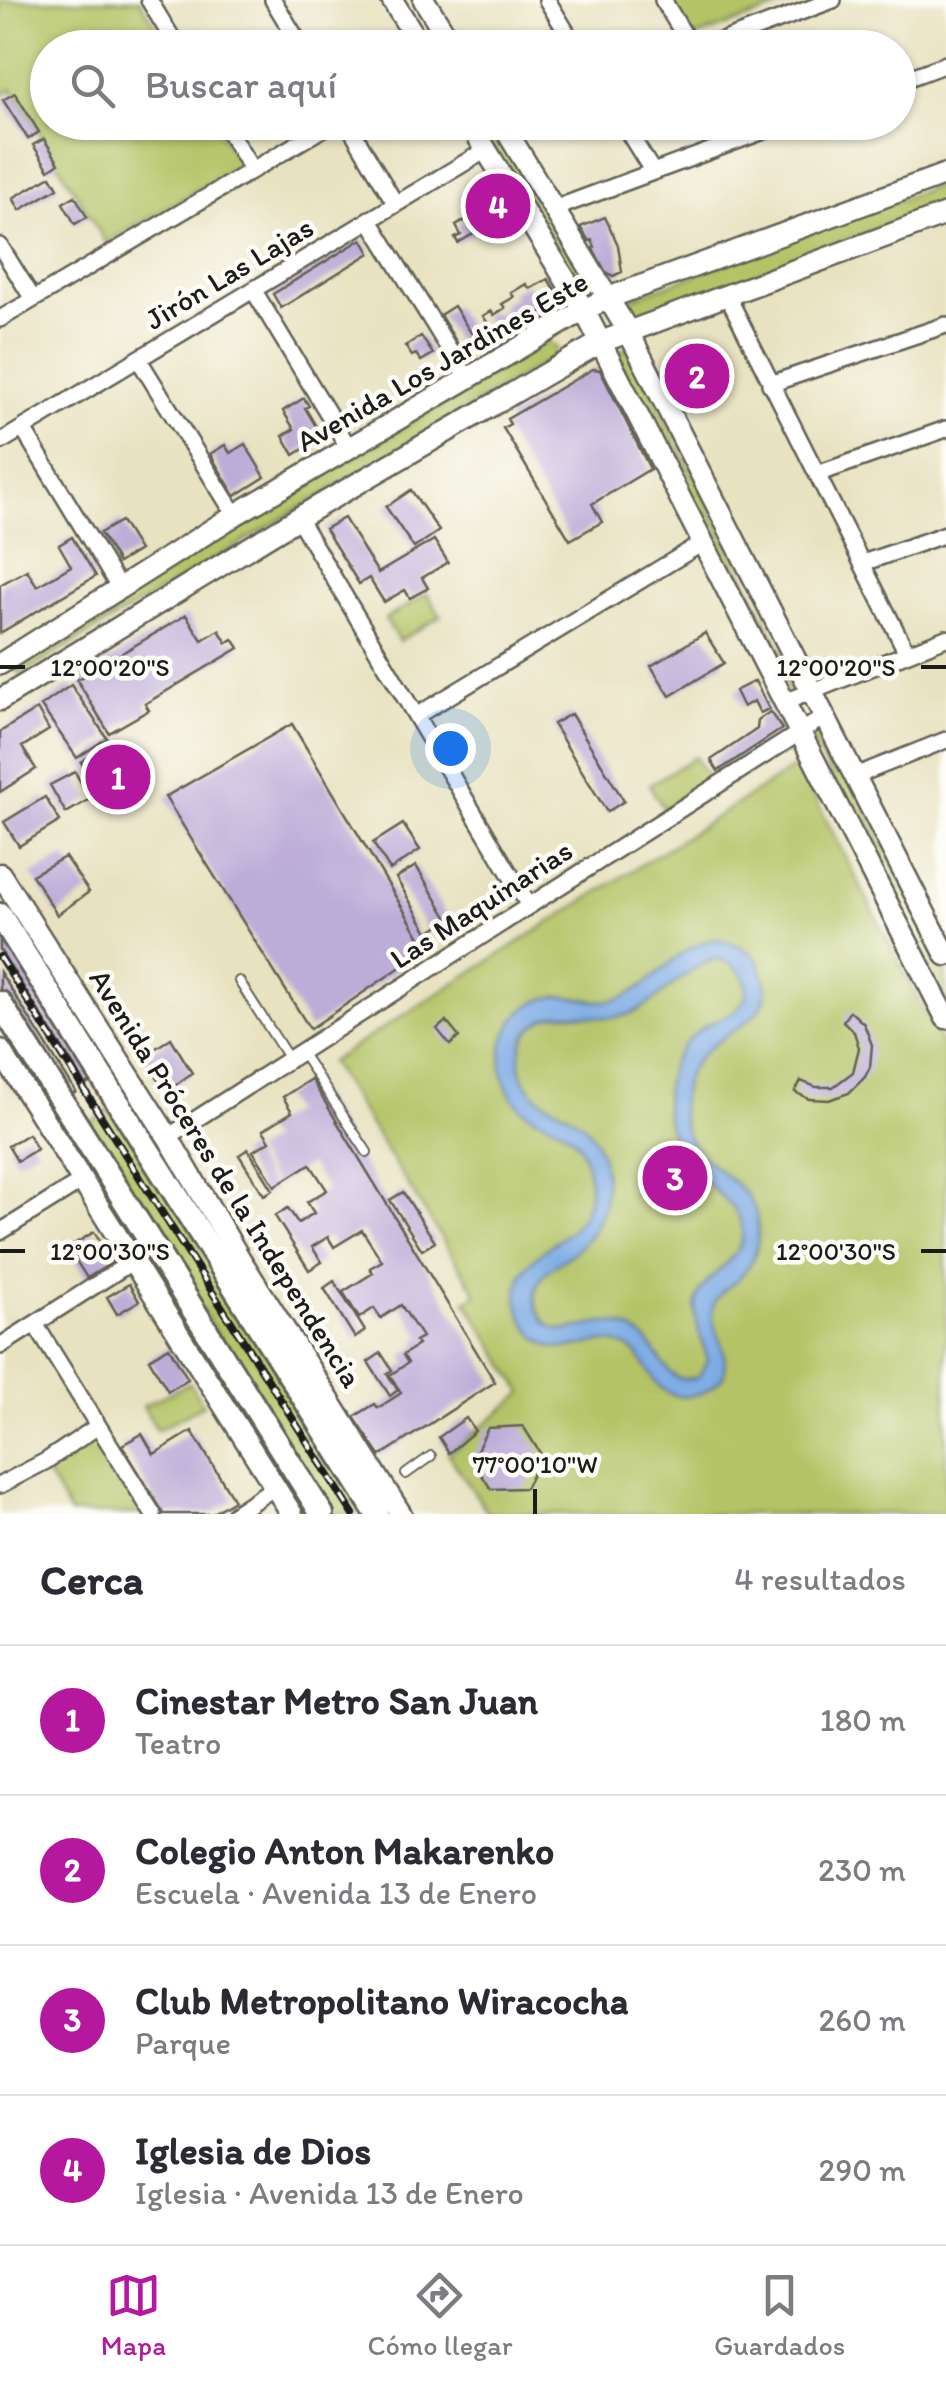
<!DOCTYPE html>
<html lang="es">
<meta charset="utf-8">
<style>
body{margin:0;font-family:Itim,sans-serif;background:#f7f7f7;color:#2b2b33}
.you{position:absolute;left:450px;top:748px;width:35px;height:35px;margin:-25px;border:8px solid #fff;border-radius:50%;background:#1a73e8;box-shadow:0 0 0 15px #1a73e833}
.badge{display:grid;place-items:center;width:65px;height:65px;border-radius:50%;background:#b5179e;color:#fff;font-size:32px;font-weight:700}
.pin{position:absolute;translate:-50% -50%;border:5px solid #fff;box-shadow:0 2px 10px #0006}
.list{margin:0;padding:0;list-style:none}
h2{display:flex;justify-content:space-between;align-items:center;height:130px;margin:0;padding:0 40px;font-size:42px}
h2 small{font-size:32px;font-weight:400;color:#7c7c81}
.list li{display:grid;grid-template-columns:65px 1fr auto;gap:30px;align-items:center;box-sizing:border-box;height:150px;padding:0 40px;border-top:2px solid #e1e1e2}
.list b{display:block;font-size:38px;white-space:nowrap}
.list p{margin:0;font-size:32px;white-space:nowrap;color:#7c7c81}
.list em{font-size:32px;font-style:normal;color:#7c7c81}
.icon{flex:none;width:55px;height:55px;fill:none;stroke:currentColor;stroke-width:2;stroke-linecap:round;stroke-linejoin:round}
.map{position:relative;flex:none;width:946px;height:1514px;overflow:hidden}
.search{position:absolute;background:#fff;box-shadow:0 2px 8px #0004;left:30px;right:30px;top:30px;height:110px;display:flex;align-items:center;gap:25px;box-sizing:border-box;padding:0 35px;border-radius:55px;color:#7c7c81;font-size:38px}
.sheet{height:730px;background:#fff}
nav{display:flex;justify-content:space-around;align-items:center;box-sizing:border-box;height:140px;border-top:2px solid #e1e1e2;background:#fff;font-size:28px;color:#7c7c81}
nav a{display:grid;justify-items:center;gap:5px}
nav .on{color:#b5179e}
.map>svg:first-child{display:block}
</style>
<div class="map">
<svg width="946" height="1514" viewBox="0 0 946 1514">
<rect width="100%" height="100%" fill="#fdfcf7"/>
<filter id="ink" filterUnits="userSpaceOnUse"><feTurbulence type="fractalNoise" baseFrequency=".01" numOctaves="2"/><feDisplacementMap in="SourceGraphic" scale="20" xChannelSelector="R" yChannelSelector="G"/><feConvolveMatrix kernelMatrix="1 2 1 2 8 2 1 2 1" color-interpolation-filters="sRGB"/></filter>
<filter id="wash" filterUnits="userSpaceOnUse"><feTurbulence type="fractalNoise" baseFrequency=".0048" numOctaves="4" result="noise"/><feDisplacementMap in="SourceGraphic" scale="40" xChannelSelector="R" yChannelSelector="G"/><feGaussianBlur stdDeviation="2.25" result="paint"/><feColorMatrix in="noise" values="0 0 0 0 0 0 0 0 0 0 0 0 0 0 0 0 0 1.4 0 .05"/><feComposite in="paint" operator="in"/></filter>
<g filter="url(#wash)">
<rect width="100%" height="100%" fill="#e8e2c0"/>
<path fill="#b4c365" stroke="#687040" stroke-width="2.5" d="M 0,0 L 140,0 L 169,47 L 48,48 L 48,122 L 214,123 L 240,165 L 106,243 L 13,89 L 0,96 Z
M 670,0 L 800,0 L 693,38 Z
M 476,123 L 493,123 L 598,290 L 589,299 Z
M 946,182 L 946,203 L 634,320 L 631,321 L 621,302 Z
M 545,341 L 557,347 L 555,356 L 20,675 L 15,666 L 16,661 Z
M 629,347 L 800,687 L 790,694 L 615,354 Z
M 427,594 L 441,616 L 399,641 L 385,619 Z
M 818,725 L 825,728 L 946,965 L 946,1007 L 808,731 Z
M 695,757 L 710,781 L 664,809 L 649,785 Z
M 798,765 L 946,1053 L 946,1514 L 489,1514 L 448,1454 L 523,1393 L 466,1301 L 477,1294 L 330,1062 Z
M 115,1106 L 369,1514 L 330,1514 L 86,1125 Z
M 190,1383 L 203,1405 L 157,1430 L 143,1406 Z
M 96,1435 L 146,1514 L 70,1514 L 43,1468 Z"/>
<path fill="#7caae5" stroke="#4c6380" stroke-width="2.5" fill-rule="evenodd" d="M 718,939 C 736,943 753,949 761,967 C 789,1032 696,1025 683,1089 C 668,1163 745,1169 756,1214 C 762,1242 756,1263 735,1282 C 727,1288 718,1294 714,1304 C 706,1325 732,1346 723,1377 C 703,1399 671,1406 653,1378 C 644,1365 640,1352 623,1345 C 589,1332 556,1371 527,1325 C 520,1314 516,1302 518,1289 C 524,1238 600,1245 588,1173 C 586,1161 583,1148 574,1139 C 561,1125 543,1122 528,1113 C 502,1096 495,1058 508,1031 C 516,1014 529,1003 547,998 C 569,992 593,1005 615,1000 C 654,990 676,943 718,939 ZM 716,959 C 739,962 758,987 739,1007 C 732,1015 722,1018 713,1022 C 693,1031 675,1051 669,1072 C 657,1119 674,1156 710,1186 C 721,1196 734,1206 740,1220 C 754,1259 702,1271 696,1303 C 692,1323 705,1342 707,1361 L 699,1376 C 668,1390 662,1354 644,1338 C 634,1330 622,1324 610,1323 C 583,1321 554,1348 537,1307 C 534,1298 536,1287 541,1278 C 548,1268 561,1262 570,1255 C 596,1235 608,1208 605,1176 C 603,1159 598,1140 586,1127 C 564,1104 528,1106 521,1069 C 519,1059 520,1049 524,1040 C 530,1028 539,1020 552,1016 C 577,1009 602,1023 627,1015 C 661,1003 682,968 716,959 Z"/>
<g id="blocks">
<path fill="#bcacd8" d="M 15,93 L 39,132 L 28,139 L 3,100 Z
M 44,139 L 59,163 L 49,170 L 33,145 Z
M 51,176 L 58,188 L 20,210 L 13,198 Z
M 486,187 L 495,202 L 501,199 L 509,212 L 458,243 L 455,238 L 461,235 L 456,226 L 477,213 L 468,198 Z
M 75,196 L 87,217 L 75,224 L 63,203 Z
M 605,217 L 618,245 L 622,272 L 613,276 L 605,271 L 593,248 L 595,247 L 592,240 L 589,241 L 580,227 Z
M 362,239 L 370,253 L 281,308 L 273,294 Z
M 548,279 L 559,296 L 558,302 L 471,354 L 463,353 L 440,315 L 454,306 L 471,333 L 487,322 L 483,316 L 491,311 L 494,315 L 505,308 L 502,304 L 514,297 L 511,293 L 526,284 L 530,289 Z
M 421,336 L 433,354 L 421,361 L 416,354 L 412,356 L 405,346 Z
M 593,369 L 600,370 L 650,469 L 592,504 L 602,522 L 570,540 L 503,428 L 510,424 L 507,419 Z
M 304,398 L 309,406 L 305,408 L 320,433 L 318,440 L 294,455 L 283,436 L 294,429 L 283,411 Z
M 245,444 L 265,477 L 235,496 L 210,454 L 225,445 L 230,453 Z
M 411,490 L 439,531 L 414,548 L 386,507 Z
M 344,518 L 378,573 L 434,540 L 448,562 L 422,578 L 428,588 L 410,598 L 405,590 L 384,602 L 369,578 L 359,584 L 325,529 Z
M 121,521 L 139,550 L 118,563 L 100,533 Z
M 72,537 L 96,576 L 0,633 L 0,585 L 27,570 L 37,586 L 71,566 L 59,545 Z
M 186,615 L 202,640 L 219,630 L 227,643 L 233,639 L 239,648 L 145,704 L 149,710 L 109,733 L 77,680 Z
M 705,633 L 724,663 L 670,696 L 651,666 Z
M 755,681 L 769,709 L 760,713 L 754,701 L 743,707 L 735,691 Z
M 71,685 L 107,738 L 77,758 L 41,706 Z
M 37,709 L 49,730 L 22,747 L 36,769 L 0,792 L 0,732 Z
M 770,712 L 782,729 L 718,771 L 711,760 L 757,729 L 758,720 Z
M 571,714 L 624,801 L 607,812 L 553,724 Z
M 292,724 L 427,949 L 310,1029 L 165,797 Z
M 116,738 L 139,772 L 139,782 L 108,802 L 81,762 Z
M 75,772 L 90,799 L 66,813 L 50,785 Z
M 45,797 L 60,821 L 19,846 L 4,822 Z
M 403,824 L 420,850 L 390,870 L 373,843 Z
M 65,857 L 89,892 L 57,915 L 32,875 Z
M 416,866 L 449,920 L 428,932 L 396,878 Z
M 0,932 L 94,1080 L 86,1085 L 0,950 Z
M 0,972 L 76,1092 L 68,1097 L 0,991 Z
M 850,1011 L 864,1024 L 872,1045 L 870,1067 L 865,1077 L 849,1093 L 829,1100 L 809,1099 L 795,1092 L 801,1081 L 816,1087 L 833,1087 L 853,1072 L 859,1048 L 854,1032 L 843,1021 Z
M 446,1021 L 459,1037 L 450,1045 L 437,1029 Z
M 171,1038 L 192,1073 L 166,1092 L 144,1056 Z
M 311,1079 L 495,1382 L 380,1456 L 354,1417 L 375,1404 L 378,1408 L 401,1393 L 390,1375 L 408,1363 L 403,1355 L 418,1345 L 415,1341 L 422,1337 L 401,1305 L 381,1318 L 374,1308 L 359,1318 L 343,1292 L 373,1273 L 370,1268 L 382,1261 L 362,1230 L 334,1247 L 328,1237 L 312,1247 L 322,1262 L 309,1270 L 275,1216 L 288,1208 L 298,1223 L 314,1213 L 307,1202 L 327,1190 L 310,1164 L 275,1186 L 253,1151 L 270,1141 L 263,1130 L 292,1112 L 283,1097 Z
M 28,1134 L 37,1149 L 17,1161 L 8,1146 Z
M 248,1149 L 273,1190 L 264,1195 L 239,1155 Z
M 403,1192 L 435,1242 L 422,1250 L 390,1200 Z
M 94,1232 L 113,1262 L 87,1278 L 68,1248 Z
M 334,1281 L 365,1331 L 355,1338 L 324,1288 Z
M 129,1284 L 139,1301 L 117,1314 L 107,1297 Z
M 169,1347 L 188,1379 L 168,1391 L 149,1359 Z
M 381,1353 L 392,1370 L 387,1374 L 398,1390 L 390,1396 L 368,1362 Z
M 466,1418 L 475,1431 L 449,1453 L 439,1437 Z
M 523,1426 L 542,1456 L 525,1488 L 491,1489 L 472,1460 L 488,1428 Z
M 192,1431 L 234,1500 L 211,1514 L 164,1514 L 122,1445 L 142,1434 L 154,1454 Z"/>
</g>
</g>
<g filter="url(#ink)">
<use href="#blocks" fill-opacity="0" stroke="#636155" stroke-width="2.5"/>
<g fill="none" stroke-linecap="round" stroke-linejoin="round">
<g stroke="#636155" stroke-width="12">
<path id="lane" d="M 239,981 L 289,1059
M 301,1052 L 367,1152
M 406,1474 L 431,1456"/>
</g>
<g stroke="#636155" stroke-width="20">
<path id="street" d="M 149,0 L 178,48
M 273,0 L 302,48
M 547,0 L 576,48
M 663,0 L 692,48
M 703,48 L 833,0
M 898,82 L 946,64
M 223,122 L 252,170
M 347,122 L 395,203
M 622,122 L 653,172
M 556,208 L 788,122
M 369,219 L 467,378
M 0,246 L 33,299
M 254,291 L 349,448
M 727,295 L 906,651
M 0,319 L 334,122
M 139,360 L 235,515
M 770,384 L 946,325
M 23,429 L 120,589
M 0,442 L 486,150
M 817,474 L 946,429
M 298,518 L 529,906
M 863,563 L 946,534
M 785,702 L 946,638
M 416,716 L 704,542
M 855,776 L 946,740
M 168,1137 L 824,717
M 0,1232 L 82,1181
M 35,1324 L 153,1514
M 0,1346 L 133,1261
M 0,1485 L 46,1461 L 98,1426
M 234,1514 L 275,1487"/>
</g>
<g stroke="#636155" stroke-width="25">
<path id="secondary" d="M 392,0 L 422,48
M 424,0 L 454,48
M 469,122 L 584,310 L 946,1018
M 501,122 L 628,331 L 946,955
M 0,664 L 235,515 L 584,310 L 608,298 L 946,174
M 0,700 L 298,518 L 601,342 L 946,214
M 0,874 L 168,1137 L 240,1259 L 401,1514
M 0,1050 L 292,1514"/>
</g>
<g stroke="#636155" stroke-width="28">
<path id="primary" d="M 0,915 L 377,1514
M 0,1003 L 322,1514"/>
</g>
<use href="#lane" stroke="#fff" stroke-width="8"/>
<use href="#street" stroke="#fff" stroke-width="15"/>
<use href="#secondary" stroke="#fff" stroke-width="20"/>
<use href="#primary" stroke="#fff" stroke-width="22"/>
<g stroke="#1c1c1c" stroke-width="8">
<path id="rail" d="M 0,957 L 353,1514"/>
</g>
<use href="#rail" stroke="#fdfcf7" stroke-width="4" stroke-dasharray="11" stroke-linecap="butt"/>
</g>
</g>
<path fill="none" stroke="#1c1c1c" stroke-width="4" d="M 0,667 L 25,667M 921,667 L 946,667M 0,1251 L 25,1251M 921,1251 L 946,1251M 535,1489 L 535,1514"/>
<g text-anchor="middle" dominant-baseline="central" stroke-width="9" stroke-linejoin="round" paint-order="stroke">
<g font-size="30" fill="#1c1c1c" stroke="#fdfcf7">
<text transform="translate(229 273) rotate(-31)">Jirón Las Lajas</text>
<text transform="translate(442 361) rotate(-30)">Avenida Los Jardines Este</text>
<text transform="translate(481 904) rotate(-33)">Las Maquinarias</text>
<text transform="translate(226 1178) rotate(58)">Avenida Próceres de la Independencia</text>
</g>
</g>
<g font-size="25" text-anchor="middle" fill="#1c1c1c" stroke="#fdfcf7" stroke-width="9" stroke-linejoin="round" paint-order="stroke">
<text x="110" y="676">12°00'20"S</text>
<text x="836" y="676">12°00'20"S</text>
<text x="110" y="1260">12°00'30"S</text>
<text x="836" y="1260">12°00'30"S</text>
<text x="535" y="1473">77°00'10"W</text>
</g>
</svg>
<div class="you"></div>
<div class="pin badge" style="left:118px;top:777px">1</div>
<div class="pin badge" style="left:697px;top:376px">2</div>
<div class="pin badge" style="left:675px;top:1178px">3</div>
<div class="pin badge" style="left:498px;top:206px">4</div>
<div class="search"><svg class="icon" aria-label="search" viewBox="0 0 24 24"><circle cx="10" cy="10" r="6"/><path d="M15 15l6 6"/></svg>Buscar aquí</div>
</div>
<section class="sheet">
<h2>Cerca<small>4 resultados</small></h2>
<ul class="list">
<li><span class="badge">1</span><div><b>Cinestar Metro San Juan</b><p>Teatro</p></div><em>180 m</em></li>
<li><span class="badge">2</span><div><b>Colegio Anton Makarenko</b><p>Escuela · Avenida 13 de Enero</p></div><em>230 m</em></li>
<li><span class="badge">3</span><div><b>Club Metropolitano Wiracocha</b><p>Parque</p></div><em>260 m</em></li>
<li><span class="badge">4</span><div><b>Iglesia de Dios</b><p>Iglesia · Avenida 13 de Enero</p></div><em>290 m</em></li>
</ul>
</section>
<nav>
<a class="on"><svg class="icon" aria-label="map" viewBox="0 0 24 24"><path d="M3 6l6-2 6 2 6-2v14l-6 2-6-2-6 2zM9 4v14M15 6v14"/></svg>Mapa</a>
<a><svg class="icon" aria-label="directions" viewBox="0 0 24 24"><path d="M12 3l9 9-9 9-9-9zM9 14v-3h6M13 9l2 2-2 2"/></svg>Cómo llegar</a>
<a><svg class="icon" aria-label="saved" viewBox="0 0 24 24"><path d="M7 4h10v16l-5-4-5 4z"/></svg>Guardados</a>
</nav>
